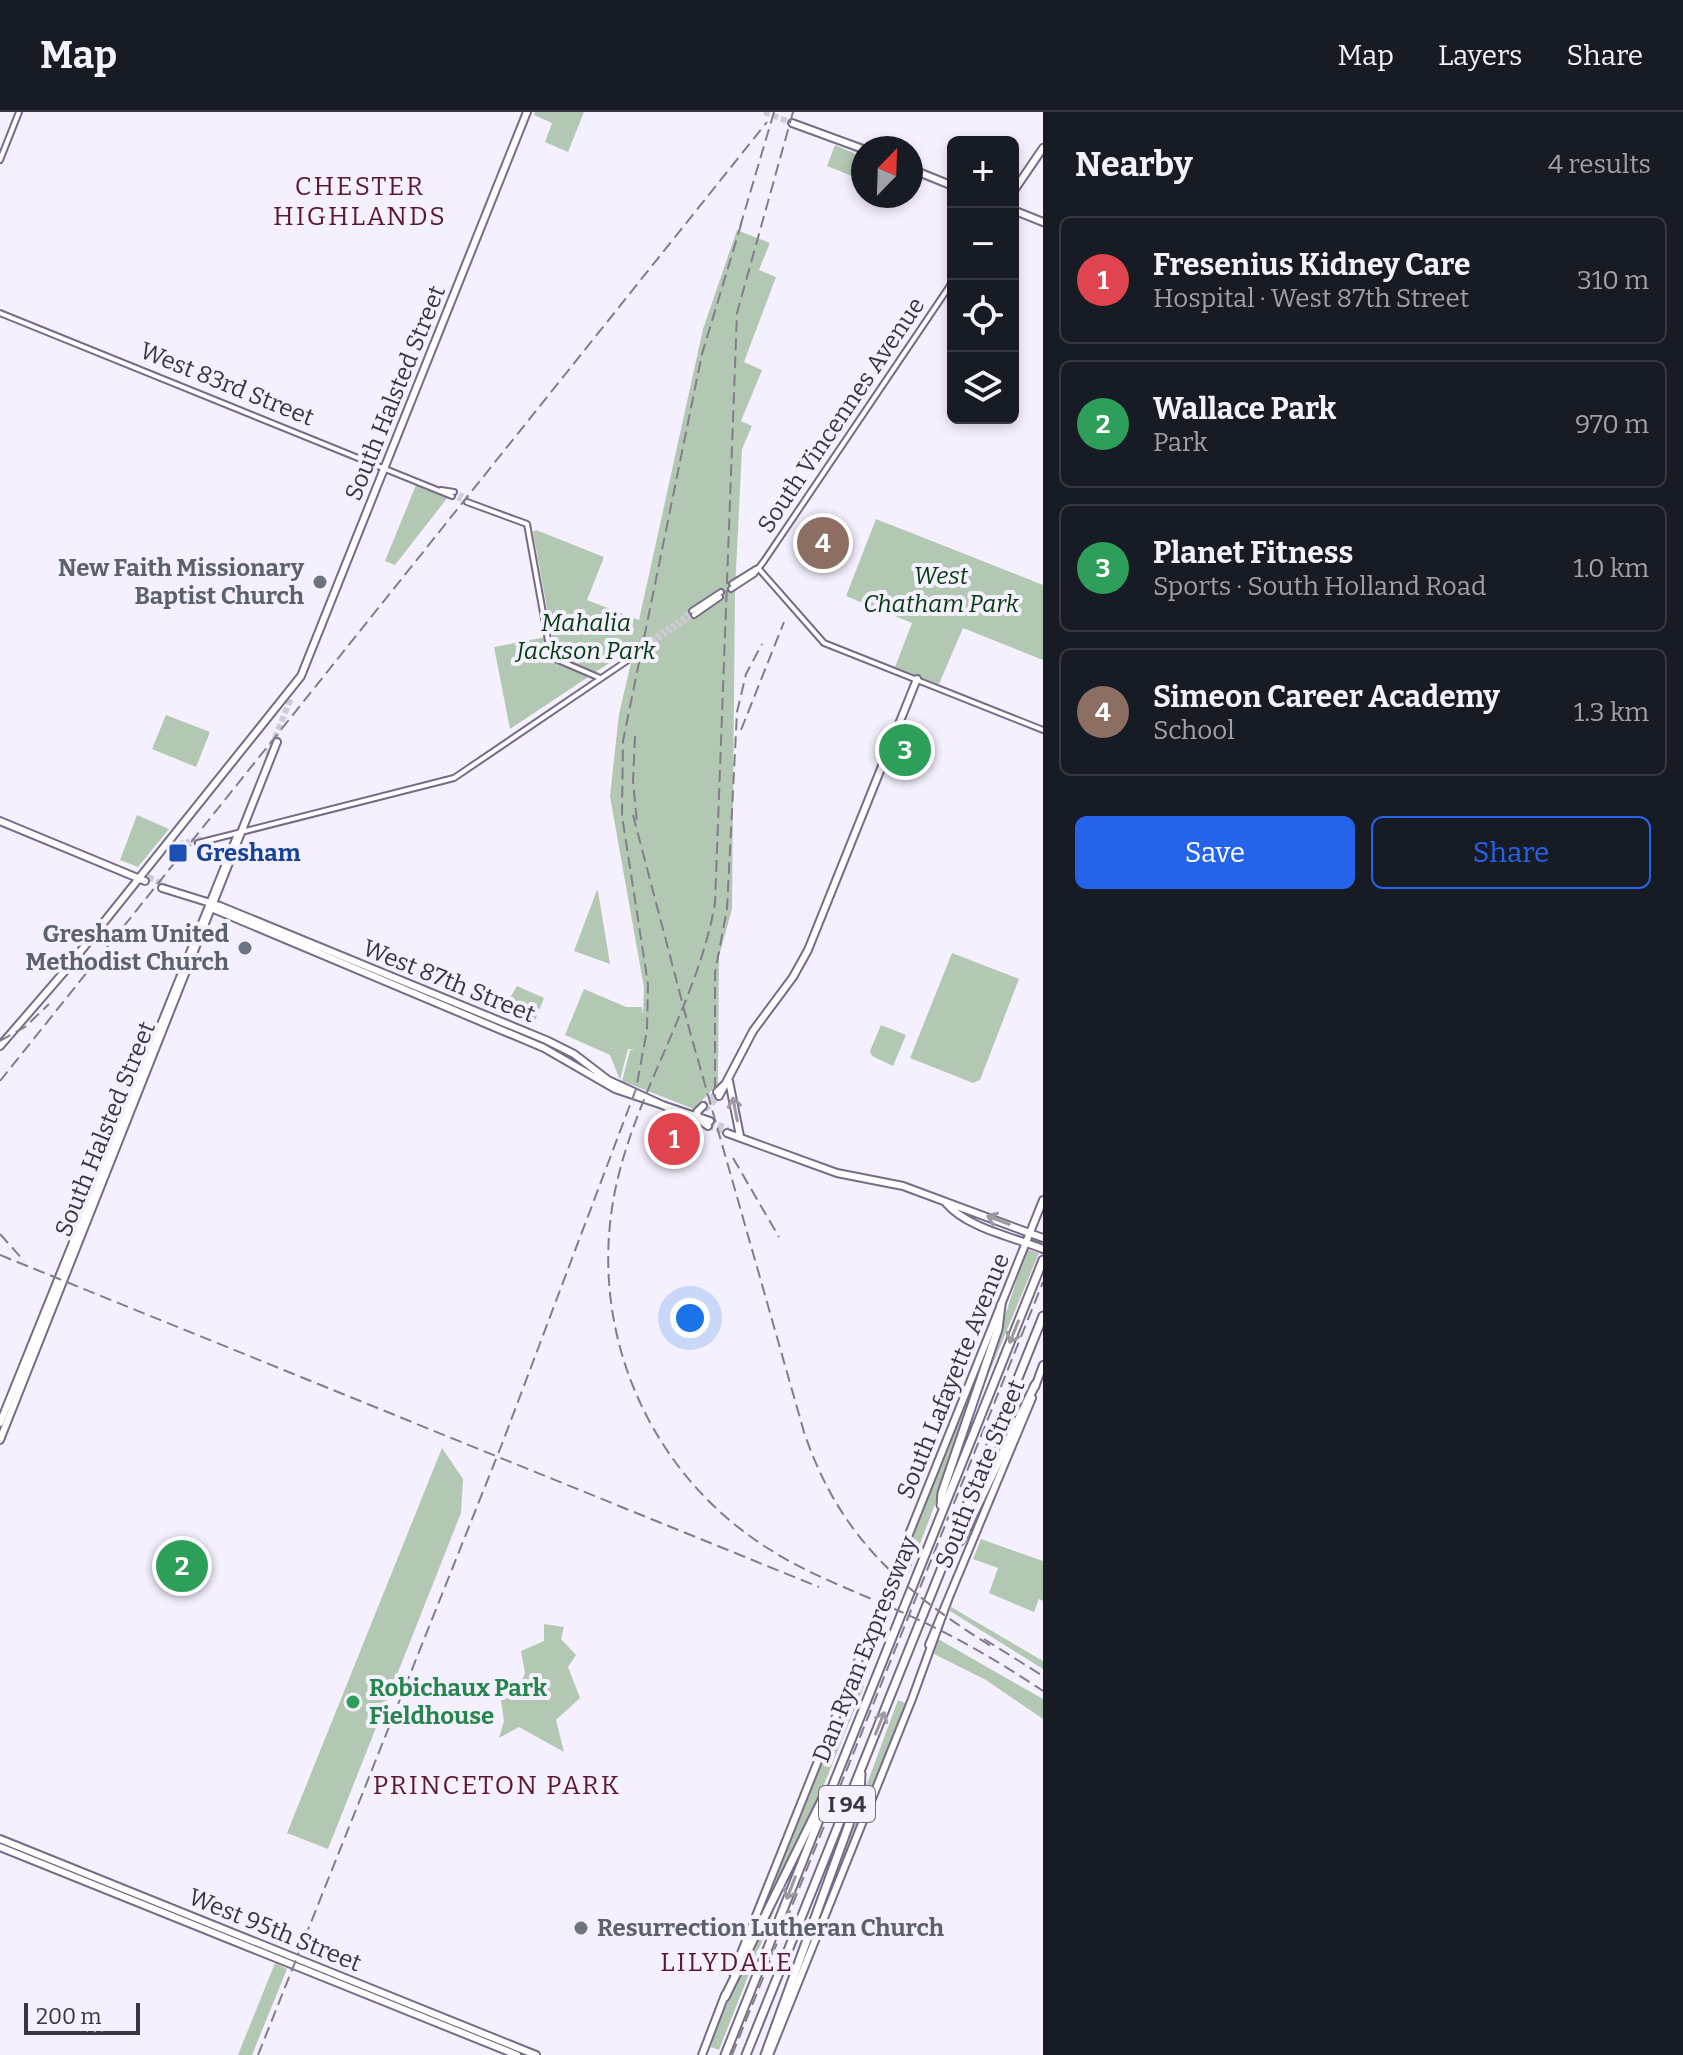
<!DOCTYPE html>
<meta charset="utf-8">
<style>
body{margin:0;font-family:Bitter,serif;background:#20242c;color:#f1f3f6}
.controls{position:absolute;right:24px;top:24px;display:grid;overflow:hidden;border-radius:12px;box-shadow:0 4px 12px #0003}
.controls button{width:72px;height:72px;display:grid;place-items:center;padding:0;border:0;border-bottom:2px solid #363941;background:#171b24;color:#f1f3f6;font:40px sans-serif}
.compass{position:absolute;left:851px;top:24px;width:72px;height:72px;border-radius:50%;background:#171b24;box-shadow:0 4px 12px #0003;rotate:23deg}
.scale{position:absolute;left:24px;bottom:20px;width:116px;box-sizing:border-box;padding-left:8px;border:4px solid #393441;border-top:0;font-size:22px;line-height:28px;white-space:nowrap;color:#393441;-webkit-text-stroke:6px #f5f0fd;paint-order:stroke}
.you{position:absolute;left:690px;top:1206px;width:28px;height:28px;margin:-20px;border:6px solid #fff;border-radius:50%;background:#1a73e8;box-shadow:0 0 0 12px #1a73e833}
.badge{display:grid;place-items:center;width:52px;height:52px;border-radius:50%;background:#2563eb;color:#fff;font-size:26px;font-weight:700}
.pin{position:absolute;translate:-50% -50%;border:4px solid #fff;box-shadow:0 2px 8px #0006}
.list{margin:0;padding:0;list-style:none}
h2{display:flex;justify-content:space-between;align-items:center;height:104px;margin:0;padding:0 32px;font-size:34px}
h2 small{font-size:26px;font-weight:400;color:#9ea1a6}
.list li{display:grid;grid-template-columns:52px 1fr auto;gap:24px;align-items:center;box-sizing:border-box;height:128px;margin:0 16px 16px;padding:0 16px;border:2px solid #363941;border-radius:12px}
.list b{display:block;font-size:30px;white-space:nowrap}
.list p{margin:0;font-size:26px;white-space:nowrap;color:#9ea1a6}
.list em{font-size:26px;font-style:normal;color:#9ea1a6}
.actions{display:flex;gap:16px;padding:24px 32px}
.actions a{flex:1;padding:18px 0;border:2px solid #2563eb;border-radius:12px;text-align:center;font-size:28px;color:#2563eb}
.actions .main{background:#2563eb;color:#fff}
.icon{flex:none;width:44px;height:44px;fill:none;stroke:currentColor;stroke-width:2;stroke-linecap:round;stroke-linejoin:round}
.map{position:relative;flex:none;width:1043px;height:1943px;overflow:hidden}
header{display:flex;align-items:center;gap:48px;box-sizing:border-box;height:112px;padding:0 40px;background:#171b24;border-bottom:2px solid #363941}
header strong{font-size:38px}
nav{display:flex;gap:44px;margin-inline-start:auto;font-size:28px}
main{display:flex}
aside{flex:1;background:#171b24}
.map>svg:first-child{display:block}
</style>
<header>
<strong>Map</strong>
<nav><a>Map</a><a>Layers</a><a>Share</a></nav>
</header>
<main>
<div class="map">
<svg width="1043" height="1943" viewBox="0 0 1043 1943">
<rect width="100%" height="100%" fill="#f5f0fd"/>
<path fill="#b3c8b3" d="M 535,0 L 584,0 L 568,40 L 545,30 L 552,11 L 534,3 Z
M 835,33 L 863,45 L 862,68 L 827,54 Z
M 737,118 L 770,131 L 759,158 L 776,165 L 744,250 L 762,258 L 741,309 L 752,314 L 742,337 L 735,479 L 732,797 L 719,844 L 718,972 L 694,997 L 622,969 L 630,938 L 635,937 L 628,937 L 620,968 L 610,943 L 565,923 L 584,877 L 626,895 L 642,895 L 643,903 L 644,876 L 610,684 L 619,602 L 635,534 L 510,617 L 494,535 L 552,524 L 533,420 L 536,418 L 604,445 L 587,488 L 639,508 L 703,217 Z
M 416,373 L 448,385 L 395,453 L 385,449 Z
M 876,407 L 1043,473 L 1043,548 L 963,516 L 939,572 L 895,555 L 912,511 L 846,484 Z
M 166,603 L 210,620 L 196,655 L 152,637 Z
M 137,703 L 169,717 L 138,755 L 120,748 Z
M 597,778 L 598,779 L 610,852 L 574,839 Z
M 952,841 L 1019,867 L 980,968 L 973,971 L 910,946 Z
M 517,874 L 544,886 L 534,911 L 502,899 Z
M 881,913 L 906,923 L 893,954 L 872,944 L 870,939 Z
M 1029,1138 L 1039,1141 L 977,1290 L 1026,1139 Z
M 987,1238 L 963,1318 L 909,1461 L 903,1450 Z
M 442,1336 L 463,1367 L 461,1401 L 328,1737 L 287,1721 Z
M 182,1424 L 203,1432 L 182,1483 L 161,1475 Z
M 981,1427 L 1043,1449 L 1043,1489 L 1039,1487 L 1034,1500 L 989,1481 L 998,1456 L 973,1447 Z
M 951,1495 L 1043,1549 L 1043,1557 L 950,1499 Z
M 544,1512 L 564,1515 L 561,1527 L 576,1543 L 568,1555 L 580,1586 L 556,1608 L 564,1640 L 519,1615 L 499,1626 L 504,1609 L 500,1582 L 521,1571 L 525,1561 L 521,1539 L 544,1529 Z
M 938,1527 L 1043,1587 L 1043,1607 L 986,1568 L 934,1542 Z
M 854,1571 L 864,1574 L 823,1675 L 745,1842 Z
M 898,1588 L 907,1592 L 782,1902 Z
M 790,1758 L 719,1938 L 711,1935 L 713,1922 Z
M 275,1851 L 287,1857 L 252,1943 L 238,1943 Z"/>
<g fill="none" stroke-linecap="round" stroke-linejoin="round">
<path stroke="#cfcad7" stroke-width="4" stroke-dasharray="4 2" stroke-linecap="butt" d="M 454,380 L 469,386
M 452,384 L 467,390
M 636,538 L 692,499
M 634,544 L 694,503
M 174,732 L 202,726
M 170,737 L 198,731"/>
<path stroke="#cfcad7" stroke-width="6" stroke-dasharray="6 3" stroke-linecap="butt" d="M 764,0 L 792,11
M 268,643 L 291,586
M 148,765 L 165,773
M 703,994 L 717,980
M 705,998 L 719,984
M 710,1009 L 728,1017
M 708,1014 L 727,1021"/>
<g stroke="#776b88" stroke-width="8">
<path id="minor" d="M 0,48 L 19,0
M 0,201 L 452,384
M 441,378 L 454,380
M 467,390 L 527,412 L 551,545 L 600,566
M 758,456 L 824,531 L 1043,618
M 732,472 L 756,457
M 731,477 L 754,462 L 764,449 L 953,169
M 692,499 L 721,480
M 694,503 L 720,485
M 623,550 L 636,538
M 198,731 L 454,666 L 634,544"/>
</g>
<g stroke="#776b88" stroke-width="10">
<path id="major" d="M 792,11 L 863,37
M 911,57 L 953,74
M 1013,80 L 1043,36
M 1013,98 L 1043,110
M 0,709 L 145,769
M 162,776 L 220,794 L 546,928 L 574,942 L 608,968 L 669,996
M 211,796 L 544,936 L 615,977 L 710,1009
M 0,934 L 64,860 L 301,564 L 527,0
M 729,969 L 740,1024
M 717,980 L 726,971
M 719,984 L 753,919 L 793,865 L 808,838 L 917,567
M 698,1007 L 697,1000 L 703,994
M 698,1007 L 708,1014
M 727,1021 L 837,1061 L 903,1074 L 1043,1126
M 946,1091 C 967,1116 1013,1125 1043,1137
M 1035,1275 L 1043,1253
M 0,1311 L 238,722
M 0,1328 L 277,630
M 929,1533 L 1032,1286
M 0,1727 L 536,1943
M 0,1735 L 517,1943
M 733,1861 L 1043,1088
M 702,1943 L 725,1883
M 769,1943 L 912,1587 L 949,1485"/>
</g>
<g stroke="#776b88" stroke-width="11">
<path id="highway" d="M 941,1393 L 942,1381 L 998,1217 L 1001,1193
M 949,1439 L 961,1428 L 1035,1273
M 725,1885 L 823,1686
M 725,1943 L 1043,1148
M 746,1943 L 1043,1204
M 765,1943 L 860,1682 L 861,1662"/>
</g>
<use href="#minor" stroke="#fff" stroke-width="4"/>
<use href="#major" stroke="#fff" stroke-width="6"/>
<use href="#highway" stroke="#fff" stroke-width="7"/>
<path stroke="#827d8a" stroke-width="2" stroke-dasharray="12 6" stroke-linecap="butt" d="M 793,0 L 737,201 L 715,791 C 698,889 639,974 617,1070 C 584,1212 646,1360 769,1437 C 811,1464 860,1481 906,1502 C 953,1523 1000,1550 1043,1579
M 740,115 L 774,0
M 741,618 L 784,510
M 635,624 L 633,669 L 637,711
M 633,703 L 690,920 L 804,1320 C 839,1424 901,1478 991,1534
M 0,929 L 25,915 L 49,892
M 0,969 L 767,10
M 715,977 L 715,861 L 727,797 L 737,600 L 746,562 L 762,532
M 733,1046 L 779,1125
M 0,1122 L 24,1149
M 0,1143 L 819,1475
M 984,1527 L 1043,1564
M 258,1943 L 502,1332 L 636,977 L 647,918 L 648,872 L 622,704 L 623,629 L 702,242 L 743,106
M 732,1943 L 1043,1170"/>
</g>
<defs><path id="oneway-shaft" d="M-6 0H5M1.5-3L5.5 0L1.5 3" fill="none" stroke-width="1.6" stroke-linecap="round" stroke-linejoin="round" transform="scale(2)"/></defs>
<g stroke="#9c9aa0">
<use href="#oneway-shaft" transform="translate(735 997) rotate(-101)"/>
<use href="#oneway-shaft" transform="translate(998 1108) rotate(-159)"/>
<use href="#oneway-shaft" transform="translate(1014 1220) rotate(112)"/>
<use href="#oneway-shaft" transform="translate(880 1611) rotate(-68)"/>
<use href="#oneway-shaft" transform="translate(791 1776) rotate(111)"/>
</g>
<g fill="#6b7280" stroke="#f5f0fd" stroke-width="3">
<circle cx="320" cy="470" r="8"/>
<circle cx="245" cy="836" r="8"/>
<circle cx="581" cy="1816" r="8"/>
</g>
<rect fill="#1a4fb4" stroke="#f5f0fd" stroke-width="3" x="168" y="731" width="20" height="20" rx="4"/>
<circle fill="#2e9e5b" stroke="#f5f0fd" stroke-width="3" cx="353" cy="1590" r="8"/>
<g text-anchor="middle" dominant-baseline="central" stroke-width="8" stroke-linejoin="round" paint-order="stroke">
<rect fill="#f5f0fd" stroke="#716c79" stroke-width="2" x="819" y="1674" width="56" height="36" rx="6"/>
<g font-size="22" font-weight="bold" fill="#393441">
<text x="847" y="1692">I 94</text>
</g>
<g font-size="24" fill="#393441" stroke="#f5f0fd">
<text transform="translate(227 272) rotate(22)">West 83rd Street</text>
<text transform="translate(395 281) rotate(-68)">South Halsted Street</text>
<text transform="translate(841 303) rotate(-56)">South Vincennes Avenue</text>
<text transform="translate(449 869) rotate(22)">West 87th Street</text>
<text transform="translate(105 1017) rotate(-68)">South Halsted Street</text>
<text transform="translate(953 1264) rotate(-68)">South Lafayette Avenue</text>
<text transform="translate(980 1362) rotate(-68)">South State Street</text>
<text transform="translate(865 1537) rotate(-68)">Dan Ryan Expressway</text>
<text transform="translate(275 1818) rotate(22)">West 95th Street</text>
</g>
<g font-size="24" font-weight="bold" fill="#5b616d" stroke="#f5f0fd" text-anchor="end">
<text x="304" y="456">New Faith Missionary<tspan x="304" dy="28">Baptist Church</tspan></text>
<text x="229" y="822">Gresham United<tspan x="229" dy="28">Methodist Church</tspan></text>
<text x="597" y="1816" text-anchor="start">Resurrection Lutheran Church</text>
</g>
<g font-size="24" font-style="italic" fill="#033b0f" stroke="#f5f0fd">
<text x="941" y="464">West<tspan x="941" dy="28">Chatham Park</tspan></text>
<text x="586" y="511">Mahalia<tspan x="586" dy="28">Jackson Park</tspan></text>
</g>
<g font-size="24" font-weight="bold" fill="#164399" stroke="#f5f0fd" text-anchor="start">
<text x="196" y="741">Gresham</text>
</g>
<g font-size="24" font-weight="bold" fill="#27864d" stroke="#f5f0fd" text-anchor="start">
<text x="369" y="1576">Robichaux Park<tspan x="369" dy="28">Fieldhouse</tspan></text>
</g>
<g font-size="26" letter-spacing="2" fill="#5b1830" stroke="#f5f0fd">
<text x="360" y="74">CHESTER<tspan x="360" dy="30">HIGHLANDS</tspan></text>
<text x="497" y="1673">PRINCETON PARK</text>
<text x="727" y="1850">LILYDALE</text>
</g>
</g>
</svg>
<div class="controls">
<button>+</button>
<button>−</button>
<button><svg class="icon" aria-label="locate" viewBox="0 0 24 24"><circle cx="12" cy="12" r="6"/><path d="M12 2v4M12 18v4M2 12h4M18 12h4"/></svg></button>
<button><svg class="icon" aria-label="layers" viewBox="0 0 24 24"><path d="M12 4l9 5-9 5-9-5zM3 14l9 5 9-5"/></svg></button>
</div>
<svg class="compass" viewBox="-18 -18 36 36"><path d="M0-13l5 13h-10z" fill="#e53935"/><path d="M0 13l5-13h-10z" fill="#9ea1a6"/></svg>
<div class="scale">200 m</div>
<div class="you"></div>
<div class="pin badge" style="left:674px;top:1027px;background:#e0444e">1</div>
<div class="pin badge" style="left:182px;top:1454px;background:#2e9e5b">2</div>
<div class="pin badge" style="left:905px;top:638px;background:#2e9e5b">3</div>
<div class="pin badge" style="left:823px;top:431px;background:#8d6e63">4</div>
</div>
<aside>
<h2>Nearby<small>4 results</small></h2>
<ul class="list">
<li><span class="badge" style="background:#e0444e">1</span><div><b>Fresenius Kidney Care</b><p>Hospital · West 87th Street</p></div><em>310 m</em></li>
<li><span class="badge" style="background:#2e9e5b">2</span><div><b>Wallace Park</b><p>Park</p></div><em>970 m</em></li>
<li><span class="badge" style="background:#2e9e5b">3</span><div><b>Planet Fitness</b><p>Sports · South Holland Road</p></div><em>1.0 km</em></li>
<li><span class="badge" style="background:#8d6e63">4</span><div><b>Simeon Career Academy</b><p>School</p></div><em>1.3 km</em></li>
</ul>
<div class="actions"><a class="main">Save</a><a>Share</a></div>
</aside>
</main>
